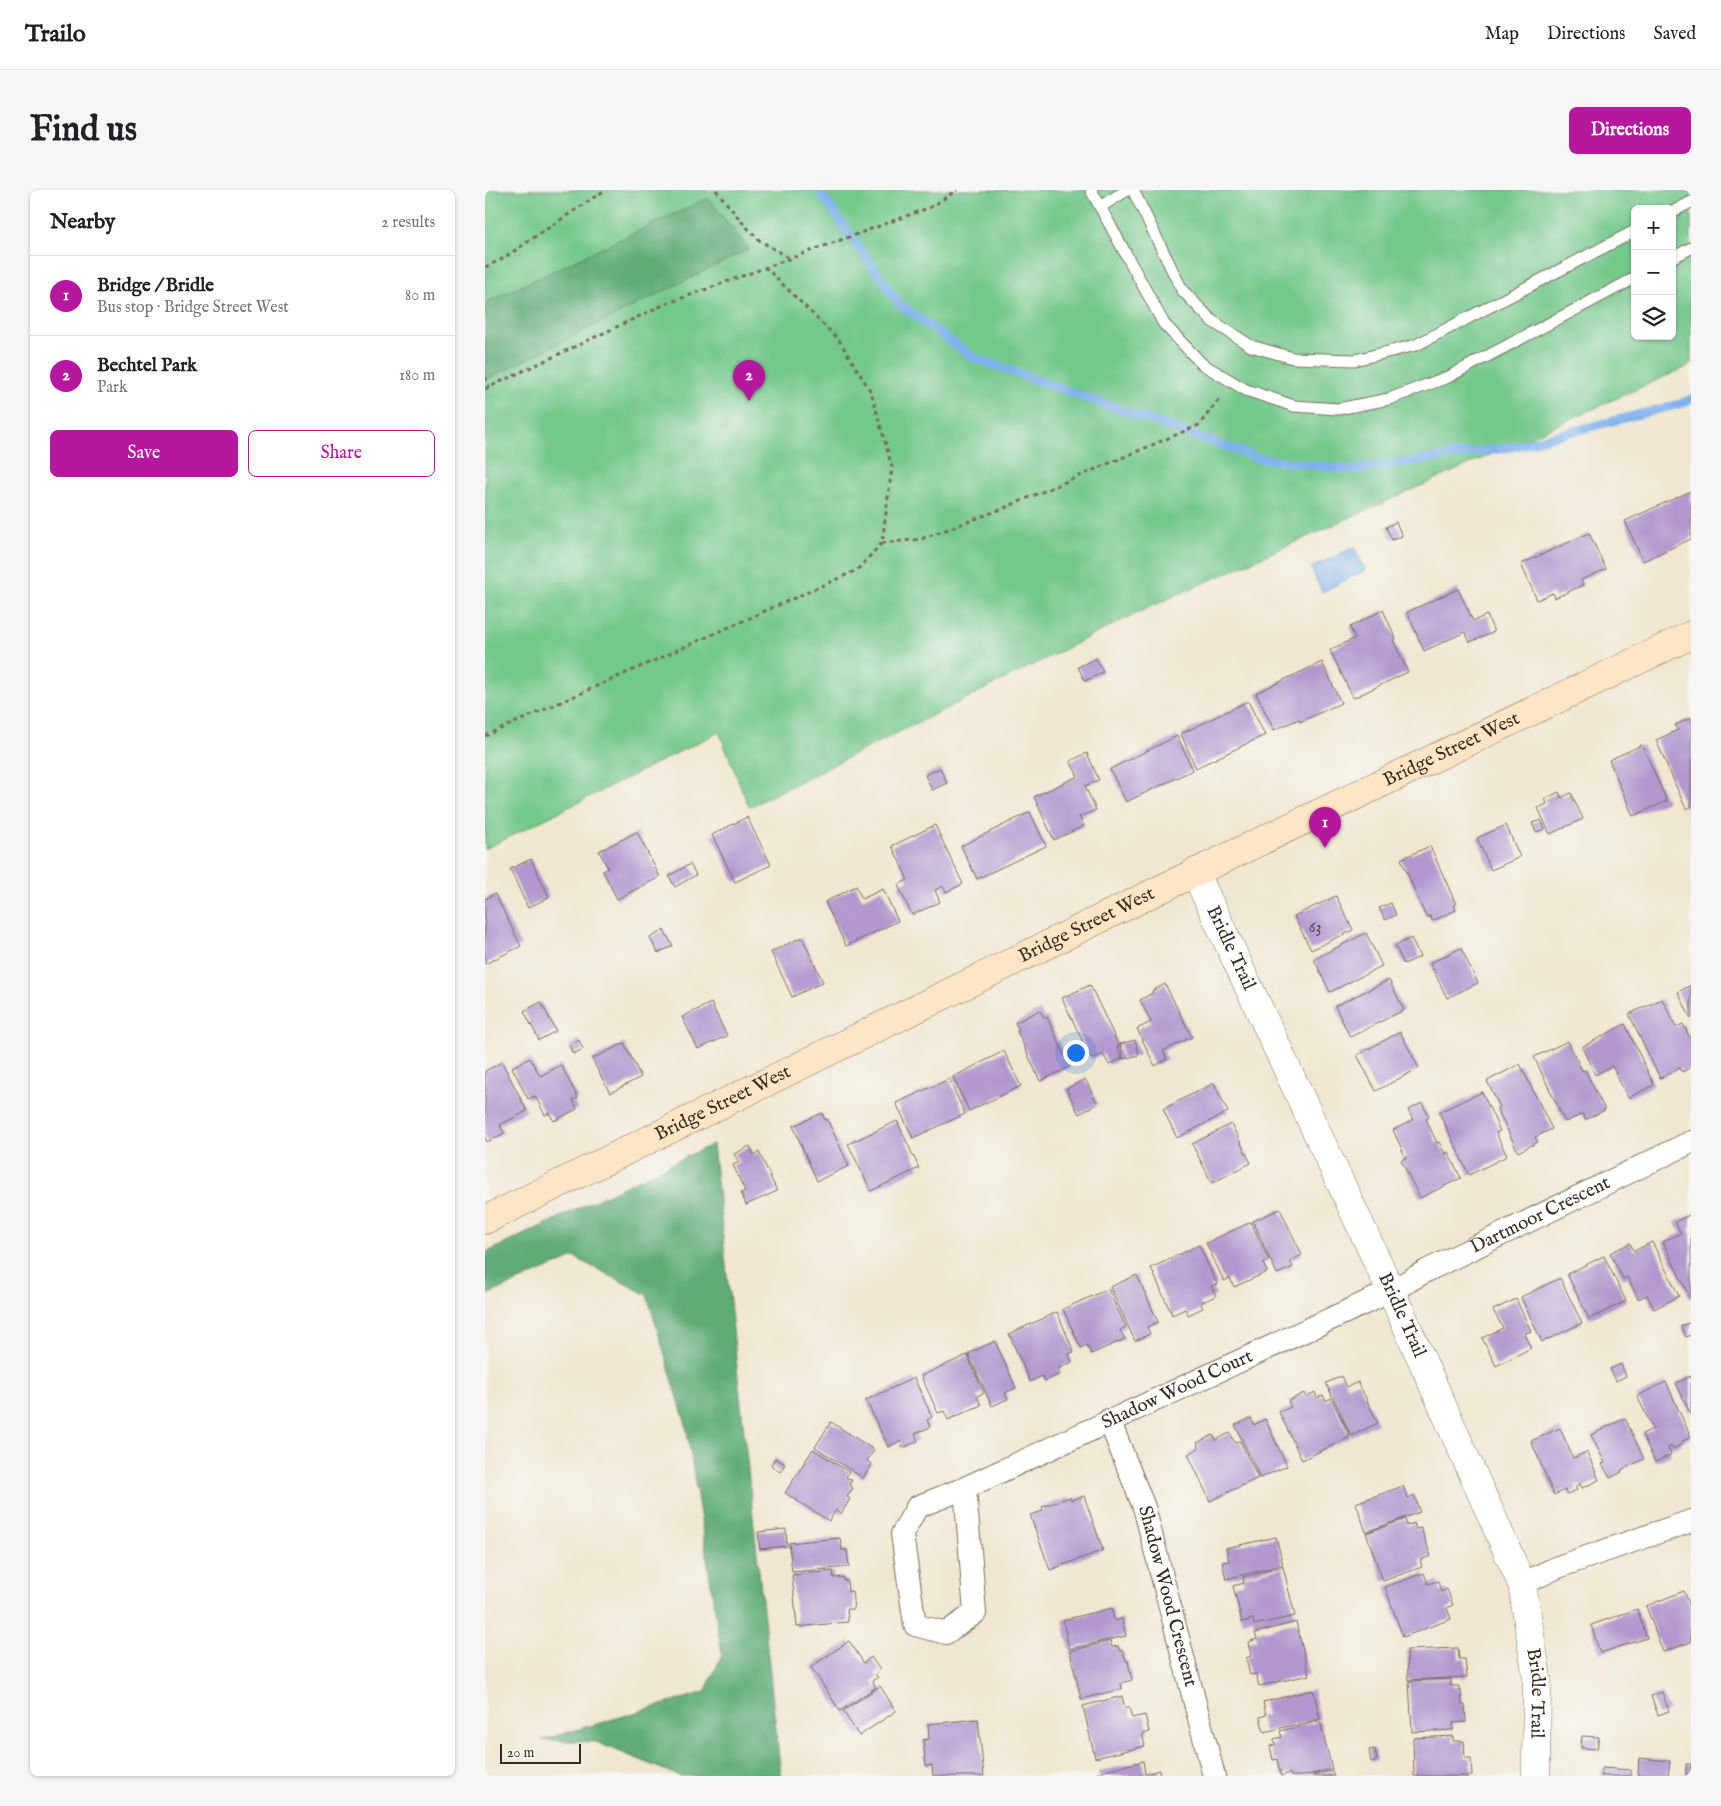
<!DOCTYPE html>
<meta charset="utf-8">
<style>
body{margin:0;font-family:"IM FELL English",serif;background:#f6f6f6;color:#202124}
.controls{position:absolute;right:15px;top:15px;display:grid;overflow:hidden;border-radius:8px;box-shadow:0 1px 4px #0004}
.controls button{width:45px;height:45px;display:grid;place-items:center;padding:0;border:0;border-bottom:1px solid #e0e0e0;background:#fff;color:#202124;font:25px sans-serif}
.scale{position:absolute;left:15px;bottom:12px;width:81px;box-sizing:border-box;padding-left:5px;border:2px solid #3b2a1e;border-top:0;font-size:14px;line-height:18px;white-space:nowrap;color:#3b2a1e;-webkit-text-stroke:4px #f6f6f2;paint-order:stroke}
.you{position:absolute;left:590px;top:862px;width:18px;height:18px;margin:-12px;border:4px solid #fff;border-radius:50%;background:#1a73e8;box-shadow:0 0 0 8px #1a73e833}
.badge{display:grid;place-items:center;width:32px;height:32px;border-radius:50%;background:#b5179e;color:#fff;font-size:16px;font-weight:700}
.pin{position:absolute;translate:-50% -41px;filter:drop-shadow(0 1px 2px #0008)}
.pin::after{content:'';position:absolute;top:26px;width:18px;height:15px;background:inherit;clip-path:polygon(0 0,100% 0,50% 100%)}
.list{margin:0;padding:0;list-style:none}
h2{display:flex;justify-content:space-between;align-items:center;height:65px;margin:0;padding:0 20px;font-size:21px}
h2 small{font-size:16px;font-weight:400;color:#757577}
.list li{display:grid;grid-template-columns:32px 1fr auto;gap:15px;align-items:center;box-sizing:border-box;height:80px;padding:0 20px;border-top:1px solid #e0e0e0}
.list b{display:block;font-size:19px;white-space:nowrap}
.list p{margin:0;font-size:16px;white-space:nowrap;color:#757577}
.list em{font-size:16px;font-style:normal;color:#757577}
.actions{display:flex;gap:10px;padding:15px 20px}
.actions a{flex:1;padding:11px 0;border:1px solid #b5179e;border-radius:8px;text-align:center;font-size:18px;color:#b5179e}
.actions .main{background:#b5179e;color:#fff}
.icon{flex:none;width:28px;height:28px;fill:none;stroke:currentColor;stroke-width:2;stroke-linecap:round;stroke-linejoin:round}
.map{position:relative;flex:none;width:1206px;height:1586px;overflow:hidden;border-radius:8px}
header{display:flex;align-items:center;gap:30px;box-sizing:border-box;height:70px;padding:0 25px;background:#fff;border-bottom:1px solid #e0e0e0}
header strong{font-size:24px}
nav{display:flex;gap:28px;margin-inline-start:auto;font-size:18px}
.intro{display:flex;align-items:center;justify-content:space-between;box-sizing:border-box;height:120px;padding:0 30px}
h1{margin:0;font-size:35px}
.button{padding:12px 22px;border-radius:8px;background:#b5179e;color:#fff;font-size:18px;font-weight:700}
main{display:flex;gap:30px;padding:0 30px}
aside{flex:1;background:#fff;border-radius:8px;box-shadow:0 1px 4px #0004}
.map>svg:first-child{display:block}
</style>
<header>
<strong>Trailo</strong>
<nav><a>Map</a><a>Directions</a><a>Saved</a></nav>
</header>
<div class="intro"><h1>Find us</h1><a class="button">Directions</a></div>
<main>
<aside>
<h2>Nearby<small>2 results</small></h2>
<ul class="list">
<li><span class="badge">1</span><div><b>Bridge / Bridle</b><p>Bus stop · Bridge Street West</p></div><em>80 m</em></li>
<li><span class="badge">2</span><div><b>Bechtel Park</b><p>Park</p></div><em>180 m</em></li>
</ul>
<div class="actions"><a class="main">Save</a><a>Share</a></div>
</aside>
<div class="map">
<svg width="1206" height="1586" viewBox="0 0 1206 1586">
<rect width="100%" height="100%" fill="#f6f6f2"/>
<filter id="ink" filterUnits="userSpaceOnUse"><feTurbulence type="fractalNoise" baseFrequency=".02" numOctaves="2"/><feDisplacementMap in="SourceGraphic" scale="10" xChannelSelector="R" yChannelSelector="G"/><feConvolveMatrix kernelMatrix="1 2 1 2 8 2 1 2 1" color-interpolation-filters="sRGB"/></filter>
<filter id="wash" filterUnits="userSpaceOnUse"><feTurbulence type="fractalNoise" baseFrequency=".0096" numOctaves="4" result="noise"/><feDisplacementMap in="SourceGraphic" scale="20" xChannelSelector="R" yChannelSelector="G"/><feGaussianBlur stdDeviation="1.12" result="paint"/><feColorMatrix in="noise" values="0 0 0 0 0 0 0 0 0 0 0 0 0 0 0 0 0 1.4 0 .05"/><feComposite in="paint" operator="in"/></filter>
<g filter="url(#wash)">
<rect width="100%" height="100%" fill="#efe7d0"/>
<path fill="#73c88b" stroke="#577954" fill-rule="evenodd" d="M 0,0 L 1206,0 L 1206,175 L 654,422 L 264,617 L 234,542 L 0,659 ZM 1150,19 L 1187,19 L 1187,146 L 1150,146 Z"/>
<path fill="#5eac77" stroke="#4c6b4a" d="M 223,8 L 264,59 L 0,190 L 0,113 Z
M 228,954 L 296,1586 L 194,1586 L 111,1552 L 57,1550 L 220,1502 L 237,1465 L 201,1235 L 162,1105 L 89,1067 L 0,1106 L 0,1063 Z"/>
<path fill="#80b1ec" stroke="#5e6e85" d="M 869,357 L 880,380 L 837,402 L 826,378 Z"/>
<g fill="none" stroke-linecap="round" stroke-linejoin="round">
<path stroke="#80b1ec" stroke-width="9" d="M 333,0 L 414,114 L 489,168 L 773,268 L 865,280 L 1027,257 L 1198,213 L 1206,209"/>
</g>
<g id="blocks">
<path fill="#b398cf" d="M 1206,301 L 1206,349 L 1158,371 L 1140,331 Z
M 911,332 L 917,346 L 907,350 L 901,337 Z
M 1104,343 L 1121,379 L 1096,390 L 1098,395 L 1070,408 L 1068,403 L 1052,410 L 1036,374 Z
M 973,399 L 988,431 L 1002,425 L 1009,442 L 985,452 L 980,442 L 939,461 L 922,422 Z
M 898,420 L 911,449 L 908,450 L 923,482 L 868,508 L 845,460 L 870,448 L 865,437 Z
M 611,468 L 618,482 L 600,491 L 593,477 Z
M 837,472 L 856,513 L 815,532 L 814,529 L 789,540 L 771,503 Z
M 763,511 L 780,545 L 711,578 L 696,544 Z
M 1206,528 L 1206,617 L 1201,619 L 1171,550 L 1193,540 L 1190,535 Z
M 692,546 L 708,580 L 641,612 L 625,579 Z
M 1157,555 L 1182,611 L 1148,626 L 1124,570 Z
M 602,563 L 614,590 L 600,596 L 611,620 L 594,627 L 599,636 L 569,650 L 549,607 L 593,586 L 585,571 Z
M 455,578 L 462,593 L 447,600 L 440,585 Z
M 1074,602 L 1076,608 L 1086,603 L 1098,629 L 1065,644 L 1053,618 L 1062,614 L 1060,609 Z
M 545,622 L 561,656 L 492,689 L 476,656 Z
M 262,627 L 286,675 L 250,692 L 227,645 Z
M 1056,630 L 1060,639 L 1051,642 L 1047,633 Z
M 450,635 L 478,694 L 461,702 L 458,696 L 450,700 L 455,712 L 427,725 L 413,695 L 423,690 L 407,656 Z
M 1021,635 L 1035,667 L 1006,680 L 992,648 Z
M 152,642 L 175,687 L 132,709 L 118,681 L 123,678 L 114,661 Z
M 945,656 L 971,714 L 969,715 L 971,720 L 947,731 L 945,726 L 941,727 L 916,669 Z
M 46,669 L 64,707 L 43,718 L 25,679 Z
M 205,674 L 211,685 L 190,697 L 184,686 Z
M 371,696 L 377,709 L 398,699 L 413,731 L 361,756 L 340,712 Z
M 10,704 L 36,756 L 0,774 L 0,709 Z
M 851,706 L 868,740 L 826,760 L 809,726 Z
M 906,713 L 911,725 L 900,730 L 894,718 Z
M 179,740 L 188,756 L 173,763 L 165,748 Z
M 881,743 L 897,776 L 845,802 L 829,769 Z
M 317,747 L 338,792 L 307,807 L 286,762 Z
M 926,748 L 935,767 L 919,774 L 910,756 Z
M 976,758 L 993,793 L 962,808 L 945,773 Z
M 904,790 L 919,820 L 865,847 L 850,816 Z
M 680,794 L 707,847 L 678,861 L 682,869 L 670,876 L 652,839 L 666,832 L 655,810 L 668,803 L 667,801 Z
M 605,795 L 634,856 L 632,857 L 637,868 L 624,875 L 618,864 L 606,869 L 577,808 Z
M 1206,795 L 1206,829 L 1193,802 Z
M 1177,809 L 1191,837 L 1198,834 L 1206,850 L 1206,877 L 1197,882 L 1195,878 L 1175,888 L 1144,824 Z
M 56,812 L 71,841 L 54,850 L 39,821 Z
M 226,813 L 242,846 L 213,859 L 197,827 Z
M 555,820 L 559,828 L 562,827 L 585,877 L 555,891 L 532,841 L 534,840 L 530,833 Z
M 1140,834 L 1169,895 L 1143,908 L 1127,876 L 1110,885 L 1097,857 Z
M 915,842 L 934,878 L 891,901 L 872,865 Z
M 94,850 L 98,859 L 88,864 L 84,855 Z
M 650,850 L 654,865 L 638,869 L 635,854 Z
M 1083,851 L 1097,881 L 1100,880 L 1120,920 L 1100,930 L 1098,924 L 1080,932 L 1049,867 Z
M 139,853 L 156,887 L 125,903 L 107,869 Z
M 519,861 L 536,896 L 484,921 L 468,887 Z
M 45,868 L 55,886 L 76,875 L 93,908 L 88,910 L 92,919 L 69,931 L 64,923 L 60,925 L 50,906 L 43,909 L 27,877 Z
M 17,872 L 42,921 L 15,935 L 19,943 L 2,952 L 0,948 L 0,881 Z
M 1035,874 L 1067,939 L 1050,947 L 1053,952 L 1033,962 L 1012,918 L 1015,917 L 1002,891 Z
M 464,889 L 480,924 L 428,948 L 411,913 Z
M 600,889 L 613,914 L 594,924 L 581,899 Z
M 729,893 L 743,922 L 692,948 L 678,919 Z
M 997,902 L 1015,941 L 1011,943 L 1022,966 L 984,985 L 954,922 Z
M 937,913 L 944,927 L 941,929 L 952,953 L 954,952 L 960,964 L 963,962 L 976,988 L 935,1008 L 916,970 L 921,968 L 908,940 L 928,930 L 923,920 Z
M 337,923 L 340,930 L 342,929 L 364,976 L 332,991 L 308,936 Z
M 412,931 L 434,978 L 386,1001 L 363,954 Z
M 746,934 L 766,973 L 727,993 L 707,954 Z
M 265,956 L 269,965 L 274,962 L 292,1001 L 261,1015 L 256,1003 L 260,1001 L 248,975 L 254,972 L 249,964 Z
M 795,1019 L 817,1065 L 805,1071 L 808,1077 L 792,1084 L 768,1031 Z
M 1206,1024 L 1206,1110 L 1178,1052 L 1196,1043 L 1190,1032 Z
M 766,1032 L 784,1070 L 778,1073 L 782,1082 L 749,1097 L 745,1088 L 739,1091 L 721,1053 Z
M 1167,1052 L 1194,1106 L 1169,1119 L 1162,1105 L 1153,1109 L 1142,1087 L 1138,1089 L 1125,1063 L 1145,1053 L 1149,1061 Z
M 714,1055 L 732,1094 L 726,1096 L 731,1106 L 715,1113 L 718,1118 L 703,1125 L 700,1119 L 687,1125 L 666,1078 Z
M 1119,1066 L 1141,1111 L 1104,1129 L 1082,1084 Z
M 652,1085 L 673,1132 L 662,1137 L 665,1144 L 650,1151 L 625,1097 Z
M 1075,1088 L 1097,1133 L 1057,1152 L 1036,1107 Z
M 623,1099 L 641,1137 L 635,1140 L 640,1149 L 606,1164 L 602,1155 L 596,1158 L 578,1119 Z
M 1031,1109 L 1046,1141 L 1039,1144 L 1046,1158 L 1011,1176 L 997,1148 L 1018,1138 L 1008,1120 Z
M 572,1122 L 589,1162 L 584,1164 L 587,1172 L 573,1179 L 575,1184 L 560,1191 L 557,1186 L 545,1192 L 524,1144 Z
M 1206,1132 L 1206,1145 L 1201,1147 L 1196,1136 Z
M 510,1151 L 531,1198 L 520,1203 L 523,1209 L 507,1216 L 483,1164 Z
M 482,1165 L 499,1203 L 492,1206 L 496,1215 L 463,1230 L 459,1221 L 453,1223 L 436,1186 Z
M 1136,1174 L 1141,1186 L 1131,1191 L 1125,1179 Z
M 857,1186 L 862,1197 L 873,1192 L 893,1233 L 866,1246 L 841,1193 Z
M 1206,1186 L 1206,1225 L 1191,1193 Z
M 429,1188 L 447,1227 L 442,1230 L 445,1237 L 430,1244 L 433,1251 L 418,1258 L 415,1251 L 403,1257 L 381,1210 Z
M 1181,1192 L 1206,1247 L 1196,1252 L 1197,1254 L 1188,1259 L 1187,1256 L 1183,1258 L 1186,1265 L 1170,1272 L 1157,1244 L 1168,1239 L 1152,1206 Z
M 830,1202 L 832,1208 L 838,1205 L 841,1211 L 846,1208 L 865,1247 L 817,1270 L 794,1222 L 806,1217 L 803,1211 L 819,1203 L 821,1207 Z
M 766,1228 L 769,1235 L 780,1229 L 802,1276 L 775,1288 L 750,1235 Z
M 1140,1228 L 1159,1269 L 1136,1280 L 1137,1282 L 1125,1288 L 1117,1274 L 1120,1273 L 1106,1245 Z
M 346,1232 L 389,1260 L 382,1271 L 387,1274 L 378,1288 L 330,1257 Z
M 1075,1238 L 1088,1268 L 1102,1262 L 1114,1290 L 1097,1298 L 1095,1294 L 1090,1296 L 1092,1300 L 1082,1304 L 1080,1300 L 1069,1305 L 1046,1251 Z
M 745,1243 L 750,1253 L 755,1251 L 773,1288 L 725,1311 L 703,1264 L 714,1258 L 712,1253 L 728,1245 L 731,1250 Z
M 328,1259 L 364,1282 L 361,1287 L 367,1290 L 364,1295 L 368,1298 L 362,1307 L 365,1309 L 356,1324 L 351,1320 L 344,1331 L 300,1303 Z
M 290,1268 L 300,1274 L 295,1282 L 286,1275 Z
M 918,1296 L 923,1308 L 929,1305 L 935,1322 L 881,1342 L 871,1313 Z
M 599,1306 L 618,1360 L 565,1380 L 545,1325 L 558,1321 L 557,1317 L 585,1307 L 586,1310 Z
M 920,1329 L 922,1336 L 929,1333 L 931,1339 L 936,1338 L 946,1366 L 935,1370 L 937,1377 L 898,1391 L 881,1343 Z
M 301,1339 L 302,1356 L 275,1359 L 273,1342 Z
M 791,1347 L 798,1375 L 741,1389 L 737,1372 L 744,1371 L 741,1358 Z
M 355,1348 L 357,1360 L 362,1360 L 364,1377 L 307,1382 L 304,1353 Z
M 798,1377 L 810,1426 L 769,1435 L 768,1429 L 757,1432 L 748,1396 L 759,1393 L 758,1387 Z
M 348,1381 L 349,1388 L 358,1387 L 359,1391 L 362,1390 L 363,1402 L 367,1401 L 369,1419 L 362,1419 L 363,1432 L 312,1437 L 307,1385 Z
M 939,1383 L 943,1394 L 953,1391 L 956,1402 L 962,1399 L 968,1415 L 962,1418 L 966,1429 L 918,1447 L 900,1397 Z
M 1199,1401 L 1206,1419 L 1206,1452 L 1178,1462 L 1161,1416 Z
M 627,1418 L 629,1431 L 637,1429 L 641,1446 L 584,1459 L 578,1430 Z
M 1152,1419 L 1162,1448 L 1115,1463 L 1106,1435 Z
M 811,1432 L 824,1485 L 774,1496 L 771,1484 L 765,1485 L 761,1468 L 766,1466 L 763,1452 L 772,1449 L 770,1443 Z
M 364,1451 L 379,1473 L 386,1467 L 395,1480 L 390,1484 L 393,1487 L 387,1491 L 391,1497 L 355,1521 L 326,1477 Z
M 625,1451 L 627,1457 L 633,1456 L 635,1461 L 638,1461 L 641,1471 L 643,1471 L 647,1490 L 636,1493 L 637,1499 L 596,1509 L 585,1461 Z
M 973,1458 L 974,1469 L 980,1469 L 982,1487 L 923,1490 L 922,1460 Z
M 966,1489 L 966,1496 L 974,1496 L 974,1501 L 976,1501 L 977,1515 L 980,1515 L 981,1532 L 968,1533 L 968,1540 L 927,1542 L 924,1491 Z
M 395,1496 L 411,1521 L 374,1546 L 358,1521 Z
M 828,1500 L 835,1529 L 779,1542 L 775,1527 L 781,1525 L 778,1512 Z
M 1177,1502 L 1184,1521 L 1173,1525 L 1166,1506 Z
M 637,1506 L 640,1518 L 644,1517 L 647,1528 L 660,1525 L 664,1542 L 657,1544 L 660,1556 L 610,1568 L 598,1516 Z
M 493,1529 L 499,1586 L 448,1586 L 447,1575 L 441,1576 L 438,1550 L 444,1549 L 443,1534 Z
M 835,1531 L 847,1579 L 818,1586 L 806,1586 L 805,1583 L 796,1586 L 792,1569 L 788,1570 L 785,1556 L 790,1555 L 789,1549 L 797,1547 L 795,1541 Z
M 968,1546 L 968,1551 L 979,1551 L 980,1568 L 986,1568 L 987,1586 L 929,1586 L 928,1548 Z
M 1097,1546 L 1114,1547 L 1112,1559 L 1096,1558 Z
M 890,1559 L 892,1570 L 886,1572 L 884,1560 Z
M 1154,1568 L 1185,1571 L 1183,1586 L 1153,1586 Z
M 658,1571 L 660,1584 L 674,1580 L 675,1586 L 614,1586 L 613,1582 Z
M 1201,1574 L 1206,1574 L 1206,1586 L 1201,1586 Z
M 1117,1578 L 1146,1580 L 1146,1586 L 1116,1586 Z
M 847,1581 L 849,1586 L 828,1586 L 828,1585 Z"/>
</g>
</g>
<g filter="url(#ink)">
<use href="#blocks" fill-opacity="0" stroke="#7a6c5c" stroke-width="1"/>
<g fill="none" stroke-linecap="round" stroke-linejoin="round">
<g stroke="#7a6c5c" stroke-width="13">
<path id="service" d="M 606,0 L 679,134 L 717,174 L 761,200 L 809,216 L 853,219 L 904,209 L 963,187 L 1150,88
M 648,0 L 697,100 L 727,131 L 766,156 L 808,168 L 870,170 L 931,155 L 1150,41
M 615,17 L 642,0
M 1187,22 L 1206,12
M 1187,68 L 1206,58"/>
</g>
<g stroke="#7a6c5c" stroke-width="24">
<g id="minor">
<path id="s1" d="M 624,1230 L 659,1317 L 729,1586"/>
<path id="s2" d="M 480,1298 L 490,1423 L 461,1443 L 430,1435 L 417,1344 L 432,1317 L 480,1298 L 906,1101 L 941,1081 L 1206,952"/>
<path d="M 1037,1394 L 1073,1377 L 1206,1331"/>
</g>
</g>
<g stroke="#7a6c5c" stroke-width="29">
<g id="tertiary">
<path id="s3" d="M 710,682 L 906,1101 L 1037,1394 L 1052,1488 L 1051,1586"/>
</g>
</g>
<g stroke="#7a6c5c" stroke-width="29">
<g id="secondary">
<path id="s4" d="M 0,1030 L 680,697 L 1206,445"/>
</g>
</g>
<path stroke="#7a6c5c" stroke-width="3" stroke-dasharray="4 4" stroke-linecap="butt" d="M 231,0 L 257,32 L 274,50 L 304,68
M 0,77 L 17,69 L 120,0
M 0,187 L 4,197
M 0,199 L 178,115 L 446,17 L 472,0
M 397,353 L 436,349 L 517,319 L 714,235 L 736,207
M 0,546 L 372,380 L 397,353 L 407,277 L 386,202 L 354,150 L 280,77"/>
<use href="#service" stroke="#fff" stroke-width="11"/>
<use href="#minor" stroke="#fff" stroke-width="22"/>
<use href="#tertiary" stroke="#fff" stroke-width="28"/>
<use href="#secondary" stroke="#fee5c5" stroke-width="28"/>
</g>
</g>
<g text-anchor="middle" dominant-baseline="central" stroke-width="4" stroke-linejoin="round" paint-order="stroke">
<g font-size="16" fill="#59464a">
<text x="830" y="738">63</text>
</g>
<g font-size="19" fill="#3b2a1e" stroke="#f6f6f2">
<text stroke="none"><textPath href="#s4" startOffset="1075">Bridge Street West</textPath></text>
<text stroke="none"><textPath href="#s4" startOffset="670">Bridge Street West</textPath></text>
<text stroke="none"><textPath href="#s3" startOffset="84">Bridle Trail</textPath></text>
<text stroke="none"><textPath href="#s4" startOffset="265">Bridge Street West</textPath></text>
<text stroke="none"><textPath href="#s2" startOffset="1004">Dartmoor Crescent</textPath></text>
<text stroke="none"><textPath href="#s3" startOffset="489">Bridle Trail</textPath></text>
<text stroke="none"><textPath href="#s2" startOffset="601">Shadow Wood Court</textPath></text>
<text stroke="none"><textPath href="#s1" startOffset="186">Shadow Wood Crescent</textPath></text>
<text stroke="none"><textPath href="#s3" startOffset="894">Bridle Trail</textPath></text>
</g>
</g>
</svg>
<div class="controls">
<button>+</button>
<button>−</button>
<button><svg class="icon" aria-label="layers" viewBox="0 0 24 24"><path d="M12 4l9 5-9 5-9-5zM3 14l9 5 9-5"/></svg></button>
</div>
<div class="scale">20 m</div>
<div class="you"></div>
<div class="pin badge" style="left:840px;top:658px">1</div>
<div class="pin badge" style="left:264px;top:211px">2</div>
</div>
</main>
